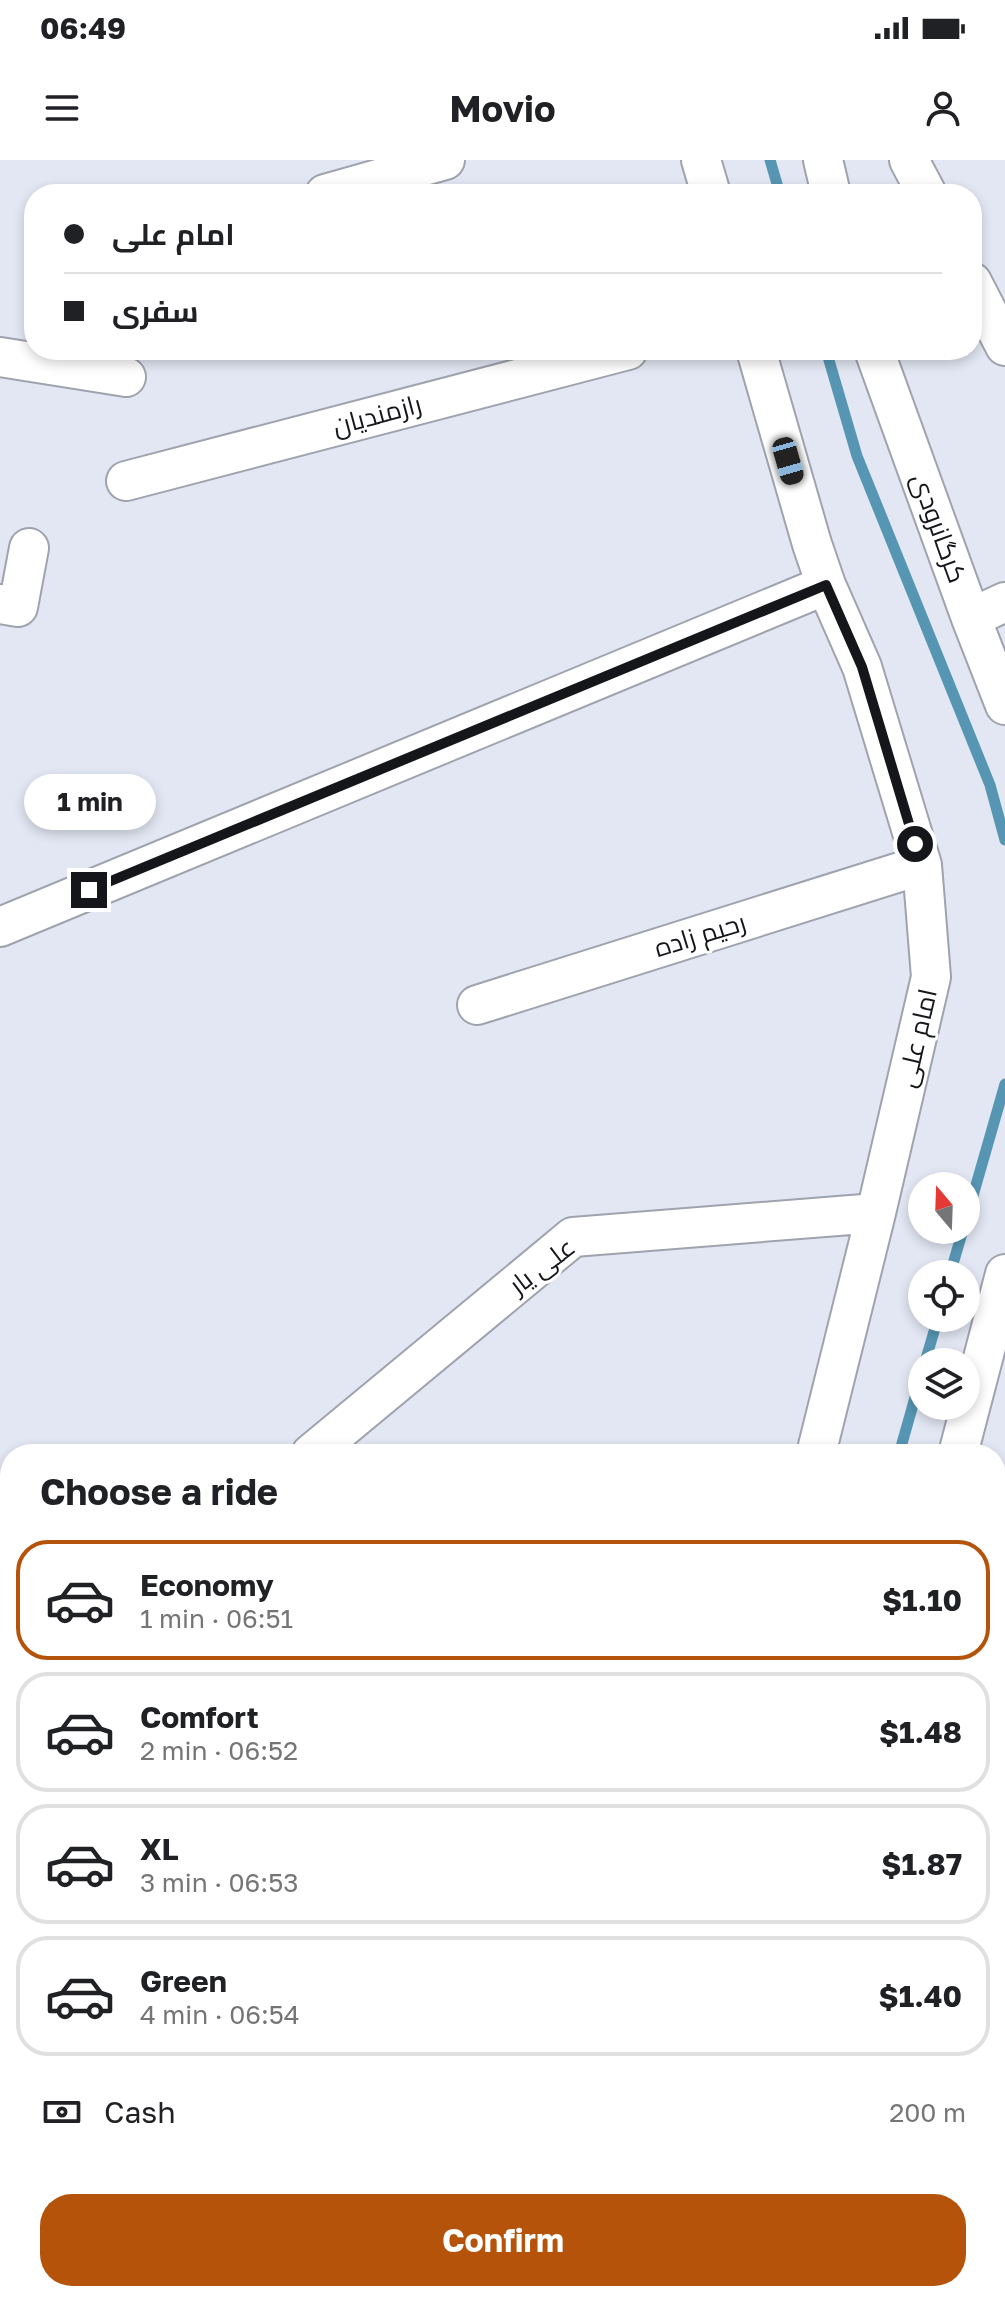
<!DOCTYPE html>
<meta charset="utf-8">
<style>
:root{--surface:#fff;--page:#f6f6f6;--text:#202124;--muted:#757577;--line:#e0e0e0;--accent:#b45309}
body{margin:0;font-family:"Golos Text",Cairo,sans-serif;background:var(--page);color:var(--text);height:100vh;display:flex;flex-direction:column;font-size:30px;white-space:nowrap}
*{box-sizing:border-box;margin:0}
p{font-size:26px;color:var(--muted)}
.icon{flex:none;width:44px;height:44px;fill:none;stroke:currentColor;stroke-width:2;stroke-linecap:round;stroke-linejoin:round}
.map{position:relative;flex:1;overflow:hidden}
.panel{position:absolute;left:0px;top:1284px;width:1006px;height:858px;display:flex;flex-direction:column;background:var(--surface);border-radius:32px 32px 0 0;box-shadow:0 4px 12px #0003}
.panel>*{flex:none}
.hud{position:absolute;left:24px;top:24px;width:958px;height:176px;border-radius:32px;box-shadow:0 4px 12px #0003;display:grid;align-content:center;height:176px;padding:0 40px;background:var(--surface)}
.needle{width:52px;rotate:341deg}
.buttons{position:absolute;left:908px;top:1012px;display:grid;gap:16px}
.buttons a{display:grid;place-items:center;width:72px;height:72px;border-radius:50%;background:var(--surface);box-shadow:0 4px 12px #0003;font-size:40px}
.end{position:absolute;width:36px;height:36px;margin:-18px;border:10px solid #14161a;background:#fff;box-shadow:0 0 0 4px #fff}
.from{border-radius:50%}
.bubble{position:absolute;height:56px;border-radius:28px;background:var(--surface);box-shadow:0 4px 12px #0003;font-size:26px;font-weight:700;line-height:56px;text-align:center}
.car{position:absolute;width:24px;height:48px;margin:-24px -12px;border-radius:10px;box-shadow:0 0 6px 2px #0007;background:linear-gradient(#222 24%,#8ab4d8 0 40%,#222 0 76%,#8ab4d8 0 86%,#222 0)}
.hud b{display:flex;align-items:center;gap:28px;height:76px;font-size:30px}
.hud b+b{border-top:2px solid var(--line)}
.hud i{width:20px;height:20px;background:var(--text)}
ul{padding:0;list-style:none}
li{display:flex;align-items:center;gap:24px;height:120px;margin:0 16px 12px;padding:0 24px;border:4px solid var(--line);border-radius:32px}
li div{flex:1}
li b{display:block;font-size:30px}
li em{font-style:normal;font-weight:700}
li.selected{border-color:var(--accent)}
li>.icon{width:72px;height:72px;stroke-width:1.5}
h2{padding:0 40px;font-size:36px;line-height:96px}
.pay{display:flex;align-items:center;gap:20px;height:88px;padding:0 40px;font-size:30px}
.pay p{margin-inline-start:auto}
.button{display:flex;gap:16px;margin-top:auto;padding:16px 40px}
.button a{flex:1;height:92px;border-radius:32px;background:var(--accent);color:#fff;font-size:32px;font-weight:700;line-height:92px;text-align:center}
.status{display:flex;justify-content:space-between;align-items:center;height:56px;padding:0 40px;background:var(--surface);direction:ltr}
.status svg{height:22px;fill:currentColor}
header{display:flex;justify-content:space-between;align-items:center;height:104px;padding:0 40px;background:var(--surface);font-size:36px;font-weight:700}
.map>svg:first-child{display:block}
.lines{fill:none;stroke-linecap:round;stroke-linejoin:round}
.stream{stroke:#5796b3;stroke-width:11}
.street-casing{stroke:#9ea3ae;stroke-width:42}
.secondary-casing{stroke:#9ea3ae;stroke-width:48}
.street{stroke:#fff;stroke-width:38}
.secondary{stroke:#fff;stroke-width:44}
.route{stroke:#14161a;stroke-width:10}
.labels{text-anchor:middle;stroke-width:6;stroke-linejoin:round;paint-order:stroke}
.street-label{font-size:26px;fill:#14161a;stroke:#fff}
</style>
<div class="status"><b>06:49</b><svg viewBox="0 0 49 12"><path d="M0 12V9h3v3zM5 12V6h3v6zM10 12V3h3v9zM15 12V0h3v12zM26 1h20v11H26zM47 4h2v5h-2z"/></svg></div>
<header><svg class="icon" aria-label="menu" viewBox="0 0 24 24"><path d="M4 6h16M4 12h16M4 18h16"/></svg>Movio<svg class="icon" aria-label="person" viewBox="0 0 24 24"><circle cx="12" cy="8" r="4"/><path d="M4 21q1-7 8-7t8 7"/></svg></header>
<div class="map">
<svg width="1005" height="2141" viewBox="0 0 1005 2141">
<rect width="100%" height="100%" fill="#e2e7f3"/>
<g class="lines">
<path class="stream" d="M770,0L780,34
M826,190L857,296L990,625L1005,680
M966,1060L1005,924
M950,1114L963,1070
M925,1202L938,1158
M899,1294L922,1213
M996,1759L1005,1774"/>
<defs>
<path id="street" d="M701,0L711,34
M823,0L831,34
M909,0L927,34
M325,34L445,0
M972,122L1005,186
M756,190L812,384L826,425L862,507L922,705L931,817L876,1053L816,1294
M874,190L971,458L1005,545
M0,197L126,217
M126,321L628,190
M0,444L18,447L29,388
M971,458L1005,442
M0,767L826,425
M477,845L922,705
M311,1294L573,1077L876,1053
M958,1294L1005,1114
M996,1481L1005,1478
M0,1552L10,1543
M996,1688L1005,1698
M681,2132L684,2141
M957,2132L961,2141"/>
<path id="secondary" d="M996,1562L1005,1560
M996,1629L1005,1626
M0,1807L10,1804
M0,1887L10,1884"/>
</defs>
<use href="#street" class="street-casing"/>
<use href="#secondary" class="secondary-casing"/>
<use href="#street" class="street"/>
<use href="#secondary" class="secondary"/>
</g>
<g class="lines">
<path class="route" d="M89,730L826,425L862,507L915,684"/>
</g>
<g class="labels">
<g class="street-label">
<text transform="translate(377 255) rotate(-15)" y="9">رازمندیان</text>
<text transform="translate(939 368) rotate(70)" y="9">کرگانرودی</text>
<text transform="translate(700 775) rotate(-17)" y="9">رحیم زاده</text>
<text transform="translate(917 878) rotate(-77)" y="9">امام علی</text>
<text transform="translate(542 1106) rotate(-37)" y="9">علی یار</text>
</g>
</g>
</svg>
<div class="buttons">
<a><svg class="needle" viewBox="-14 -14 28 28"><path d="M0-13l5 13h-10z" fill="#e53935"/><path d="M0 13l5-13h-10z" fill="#757577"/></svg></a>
<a><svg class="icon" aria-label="locate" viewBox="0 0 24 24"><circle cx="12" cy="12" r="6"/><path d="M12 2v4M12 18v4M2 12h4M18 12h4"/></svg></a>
<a><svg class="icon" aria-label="layers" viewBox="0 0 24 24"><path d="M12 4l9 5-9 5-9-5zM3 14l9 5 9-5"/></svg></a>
</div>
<i class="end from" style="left:915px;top:684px"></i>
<i class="end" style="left:89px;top:730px"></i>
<div class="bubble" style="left:24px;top:614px;width:132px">1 min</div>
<i class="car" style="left:788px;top:301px;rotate:164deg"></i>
<div class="hud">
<b><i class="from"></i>امام علی</b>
<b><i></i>سفری</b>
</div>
<section class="panel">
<h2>Choose a ride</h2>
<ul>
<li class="selected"><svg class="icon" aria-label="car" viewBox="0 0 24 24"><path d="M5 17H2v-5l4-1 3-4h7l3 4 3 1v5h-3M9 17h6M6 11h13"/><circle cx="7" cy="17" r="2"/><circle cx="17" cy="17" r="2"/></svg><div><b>Economy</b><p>1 min · 06:51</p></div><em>$1.10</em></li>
<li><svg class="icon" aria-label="car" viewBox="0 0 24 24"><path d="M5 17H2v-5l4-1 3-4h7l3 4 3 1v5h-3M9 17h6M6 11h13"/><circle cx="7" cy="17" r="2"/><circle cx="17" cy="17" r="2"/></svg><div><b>Comfort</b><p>2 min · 06:52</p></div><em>$1.48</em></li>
<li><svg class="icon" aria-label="car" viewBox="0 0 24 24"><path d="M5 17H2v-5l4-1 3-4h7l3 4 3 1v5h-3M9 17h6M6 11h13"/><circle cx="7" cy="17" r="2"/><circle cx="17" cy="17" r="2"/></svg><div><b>XL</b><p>3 min · 06:53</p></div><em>$1.87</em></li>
<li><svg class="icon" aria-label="car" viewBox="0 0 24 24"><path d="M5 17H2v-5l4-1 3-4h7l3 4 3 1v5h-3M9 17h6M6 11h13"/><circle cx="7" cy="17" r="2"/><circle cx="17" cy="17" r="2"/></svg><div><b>Green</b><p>4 min · 06:54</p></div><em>$1.40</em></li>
</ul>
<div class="pay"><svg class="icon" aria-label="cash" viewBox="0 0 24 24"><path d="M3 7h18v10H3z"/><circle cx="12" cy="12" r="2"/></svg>Cash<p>200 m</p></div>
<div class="button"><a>Confirm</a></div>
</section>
</div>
